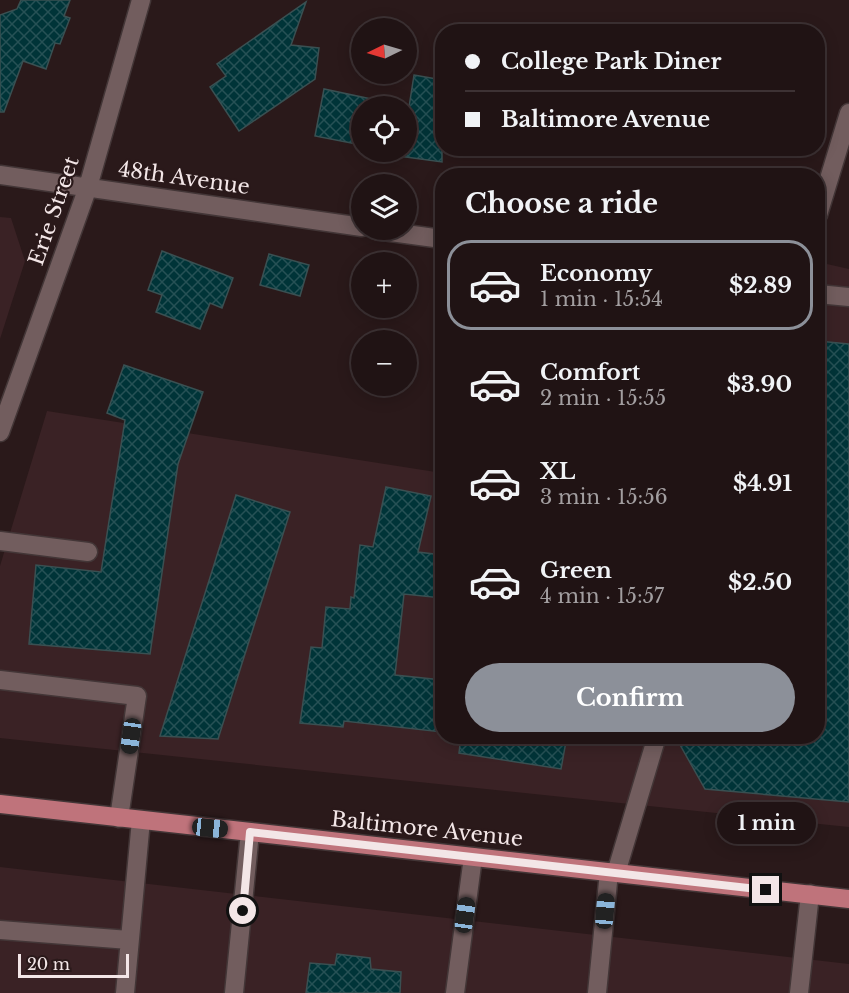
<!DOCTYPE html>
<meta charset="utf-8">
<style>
:root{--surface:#201314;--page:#281c1d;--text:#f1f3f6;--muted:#a29ea0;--line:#3d3234;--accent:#8c9099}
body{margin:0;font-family:"Libre Baskerville",serif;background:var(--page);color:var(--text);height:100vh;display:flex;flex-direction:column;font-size:22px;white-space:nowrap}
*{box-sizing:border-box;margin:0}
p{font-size:20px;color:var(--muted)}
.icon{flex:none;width:33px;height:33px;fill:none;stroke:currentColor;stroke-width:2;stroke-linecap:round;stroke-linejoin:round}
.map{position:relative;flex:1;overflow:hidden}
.panel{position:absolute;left:435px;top:168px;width:390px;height:576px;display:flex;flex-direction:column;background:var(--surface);border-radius:24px;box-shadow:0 3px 15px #0003,0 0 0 2px var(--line)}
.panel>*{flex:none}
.top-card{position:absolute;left:435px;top:24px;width:390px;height:132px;border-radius:24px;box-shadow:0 3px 15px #0003,0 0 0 2px var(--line);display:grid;align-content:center;height:132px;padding:0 30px;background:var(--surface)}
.needle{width:39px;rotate:265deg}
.buttons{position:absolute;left:351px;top:18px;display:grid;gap:12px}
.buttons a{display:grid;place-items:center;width:66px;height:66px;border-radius:50%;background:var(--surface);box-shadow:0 3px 15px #0003,0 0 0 2px var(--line);font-size:30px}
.scale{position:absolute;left:18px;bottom:15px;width:111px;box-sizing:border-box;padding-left:6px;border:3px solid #f3e6e7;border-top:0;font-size:16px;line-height:21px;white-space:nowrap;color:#f3e6e7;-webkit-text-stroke:4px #2a191a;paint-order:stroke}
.end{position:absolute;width:27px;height:27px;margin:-14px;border:8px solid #f3e6e7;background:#111;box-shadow:0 0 0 3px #111}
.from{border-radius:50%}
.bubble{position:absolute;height:42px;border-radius:21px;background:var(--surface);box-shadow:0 3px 15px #0003,0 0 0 2px var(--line);font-size:20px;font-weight:700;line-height:42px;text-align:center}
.car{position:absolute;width:18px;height:36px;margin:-18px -9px;border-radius:8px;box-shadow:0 0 4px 2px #0007;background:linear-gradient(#222 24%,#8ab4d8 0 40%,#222 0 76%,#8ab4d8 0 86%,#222 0)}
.top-card b{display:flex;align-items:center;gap:21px;height:57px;font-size:22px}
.top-card b+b{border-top:2px solid var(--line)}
.top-card i{width:15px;height:15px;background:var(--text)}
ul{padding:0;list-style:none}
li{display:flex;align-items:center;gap:18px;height:90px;margin:0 12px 9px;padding:0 18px;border:3px solid transparent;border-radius:24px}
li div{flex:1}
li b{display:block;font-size:22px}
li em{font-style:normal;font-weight:700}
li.current{border-color:var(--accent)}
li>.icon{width:54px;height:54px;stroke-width:1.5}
h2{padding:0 30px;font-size:27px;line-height:72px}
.primary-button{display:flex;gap:12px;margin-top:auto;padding:12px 30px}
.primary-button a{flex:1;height:69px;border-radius:36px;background:var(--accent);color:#fff;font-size:24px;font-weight:700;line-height:69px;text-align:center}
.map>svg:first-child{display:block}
.built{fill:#3a2225}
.building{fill:url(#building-cross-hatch);stroke:#3a5052;stroke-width:1.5}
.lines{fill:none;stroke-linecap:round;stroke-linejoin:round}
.lane-casing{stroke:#433637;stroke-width:21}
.street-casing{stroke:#433637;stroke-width:21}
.primary-casing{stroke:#433637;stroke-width:21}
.lane{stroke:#725d5e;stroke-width:18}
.street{stroke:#725d5e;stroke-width:18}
.primary{stroke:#bf737b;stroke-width:18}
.route{stroke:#f3e6e7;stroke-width:8}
.labels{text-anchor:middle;stroke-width:4.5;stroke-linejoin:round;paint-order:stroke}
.street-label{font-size:21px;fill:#f3e6e7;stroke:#2a191a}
</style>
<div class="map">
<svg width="849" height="993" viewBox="0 0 849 993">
<defs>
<pattern id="building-cross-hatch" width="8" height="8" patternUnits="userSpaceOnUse" patternTransform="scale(1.5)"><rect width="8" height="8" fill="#003438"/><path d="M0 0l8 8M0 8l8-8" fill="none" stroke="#265155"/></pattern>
</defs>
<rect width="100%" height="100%" fill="#2a191a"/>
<path class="built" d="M0,217L11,218L25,261L0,339Z
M818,262L849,269V827L0,738V566L47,411L442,473V736H818Z
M0,867L849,964V993H0Z"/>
<path class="building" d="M21,0H70L64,16L70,18L60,44L55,43L46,69L23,61L4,112H0V15L17,9Z
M306,2L291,45L319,48L315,79L239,131L210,87L226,76L217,64Z
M414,75L442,80V162L399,156V153L392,152H406V106H362V145L315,136L324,89L409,107Z
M162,251L233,278L222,308L210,303L200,329L156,312L162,295L148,290Z
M269,254L309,265L300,296L260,285Z
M818,341L849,344V802L705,789L675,736H818Z
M124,365L203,392L178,464L150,654L29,644L36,565L101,572L125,420L107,413Z
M386,487L431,496L418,552L442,555V598L404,594L395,675L442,680V732L344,721L343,727L300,723L311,647L322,648L326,607L350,609L351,597L354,598L360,545L373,547Z
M236,495L290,512L218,739L160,736Z
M461,736H567L561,769L459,753Z
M337,954L370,958L371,969L401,972L400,993H306L310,963L335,965Z"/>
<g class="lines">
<defs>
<path id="lane" d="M818,294L849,297
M0,541L88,552
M0,680L137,696L119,818
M0,930L129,940
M125,993L141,820
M234,993L250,832
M455,993L473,857
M597,993L609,872
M799,993L810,894"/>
<path id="street" d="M0,175L362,227
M818,215L849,113
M376,230L442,239
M0,432L88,187L141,0
M616,873L657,736"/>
<path id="primary" d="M0,804L849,899"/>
</defs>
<use href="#lane" class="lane-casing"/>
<use href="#street" class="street-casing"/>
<use href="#primary" class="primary-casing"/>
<use href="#lane" class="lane"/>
<use href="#street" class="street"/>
<use href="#primary" class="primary"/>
</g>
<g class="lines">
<path class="route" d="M243,911L250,832L766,890"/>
</g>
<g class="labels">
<g class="street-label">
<text transform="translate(184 178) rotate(8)" y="7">48th Avenue</text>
<text transform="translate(54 211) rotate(-71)" y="7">Erie Street</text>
<text transform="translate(427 829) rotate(6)" y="7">Baltimore Avenue</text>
</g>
</g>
</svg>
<div class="buttons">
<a><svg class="needle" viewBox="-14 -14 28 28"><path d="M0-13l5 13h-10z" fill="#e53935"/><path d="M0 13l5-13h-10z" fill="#a29ea0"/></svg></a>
<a><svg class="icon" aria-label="locate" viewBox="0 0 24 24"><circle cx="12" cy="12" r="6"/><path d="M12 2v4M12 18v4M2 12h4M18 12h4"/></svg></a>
<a><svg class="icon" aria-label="layers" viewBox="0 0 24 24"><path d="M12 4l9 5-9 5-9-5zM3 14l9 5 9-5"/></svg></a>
<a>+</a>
<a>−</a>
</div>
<div class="scale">20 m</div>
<i class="end from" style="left:243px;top:911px"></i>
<i class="end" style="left:766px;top:890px"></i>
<div class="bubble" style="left:717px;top:802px;width:99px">1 min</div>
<i class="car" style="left:131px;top:736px;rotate:188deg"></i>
<i class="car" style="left:210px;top:828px;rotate:96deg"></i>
<i class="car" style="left:605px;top:911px;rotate:5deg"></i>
<i class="car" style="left:465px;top:915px;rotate:8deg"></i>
<div class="top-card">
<b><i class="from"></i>College Park Diner</b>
<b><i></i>Baltimore Avenue</b>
</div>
<section class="panel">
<h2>Choose a ride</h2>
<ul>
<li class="current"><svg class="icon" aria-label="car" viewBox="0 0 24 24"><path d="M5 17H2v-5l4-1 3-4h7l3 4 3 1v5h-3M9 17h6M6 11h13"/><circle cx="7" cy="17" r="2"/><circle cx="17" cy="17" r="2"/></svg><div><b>Economy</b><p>1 min · 15:54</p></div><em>$2.89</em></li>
<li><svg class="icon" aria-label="car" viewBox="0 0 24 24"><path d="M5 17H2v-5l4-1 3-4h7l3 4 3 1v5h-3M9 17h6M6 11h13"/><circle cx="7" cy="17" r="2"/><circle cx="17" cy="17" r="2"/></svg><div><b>Comfort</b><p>2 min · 15:55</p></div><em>$3.90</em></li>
<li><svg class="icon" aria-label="car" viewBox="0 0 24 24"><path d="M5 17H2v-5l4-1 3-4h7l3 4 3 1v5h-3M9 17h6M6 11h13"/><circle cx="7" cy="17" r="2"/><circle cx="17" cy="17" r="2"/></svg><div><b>XL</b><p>3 min · 15:56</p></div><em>$4.91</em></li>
<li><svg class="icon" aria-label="car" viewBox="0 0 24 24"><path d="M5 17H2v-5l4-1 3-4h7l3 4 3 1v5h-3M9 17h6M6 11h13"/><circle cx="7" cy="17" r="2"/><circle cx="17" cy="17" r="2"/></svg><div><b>Green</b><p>4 min · 15:57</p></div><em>$2.50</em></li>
</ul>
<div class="primary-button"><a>Confirm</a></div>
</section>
</div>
